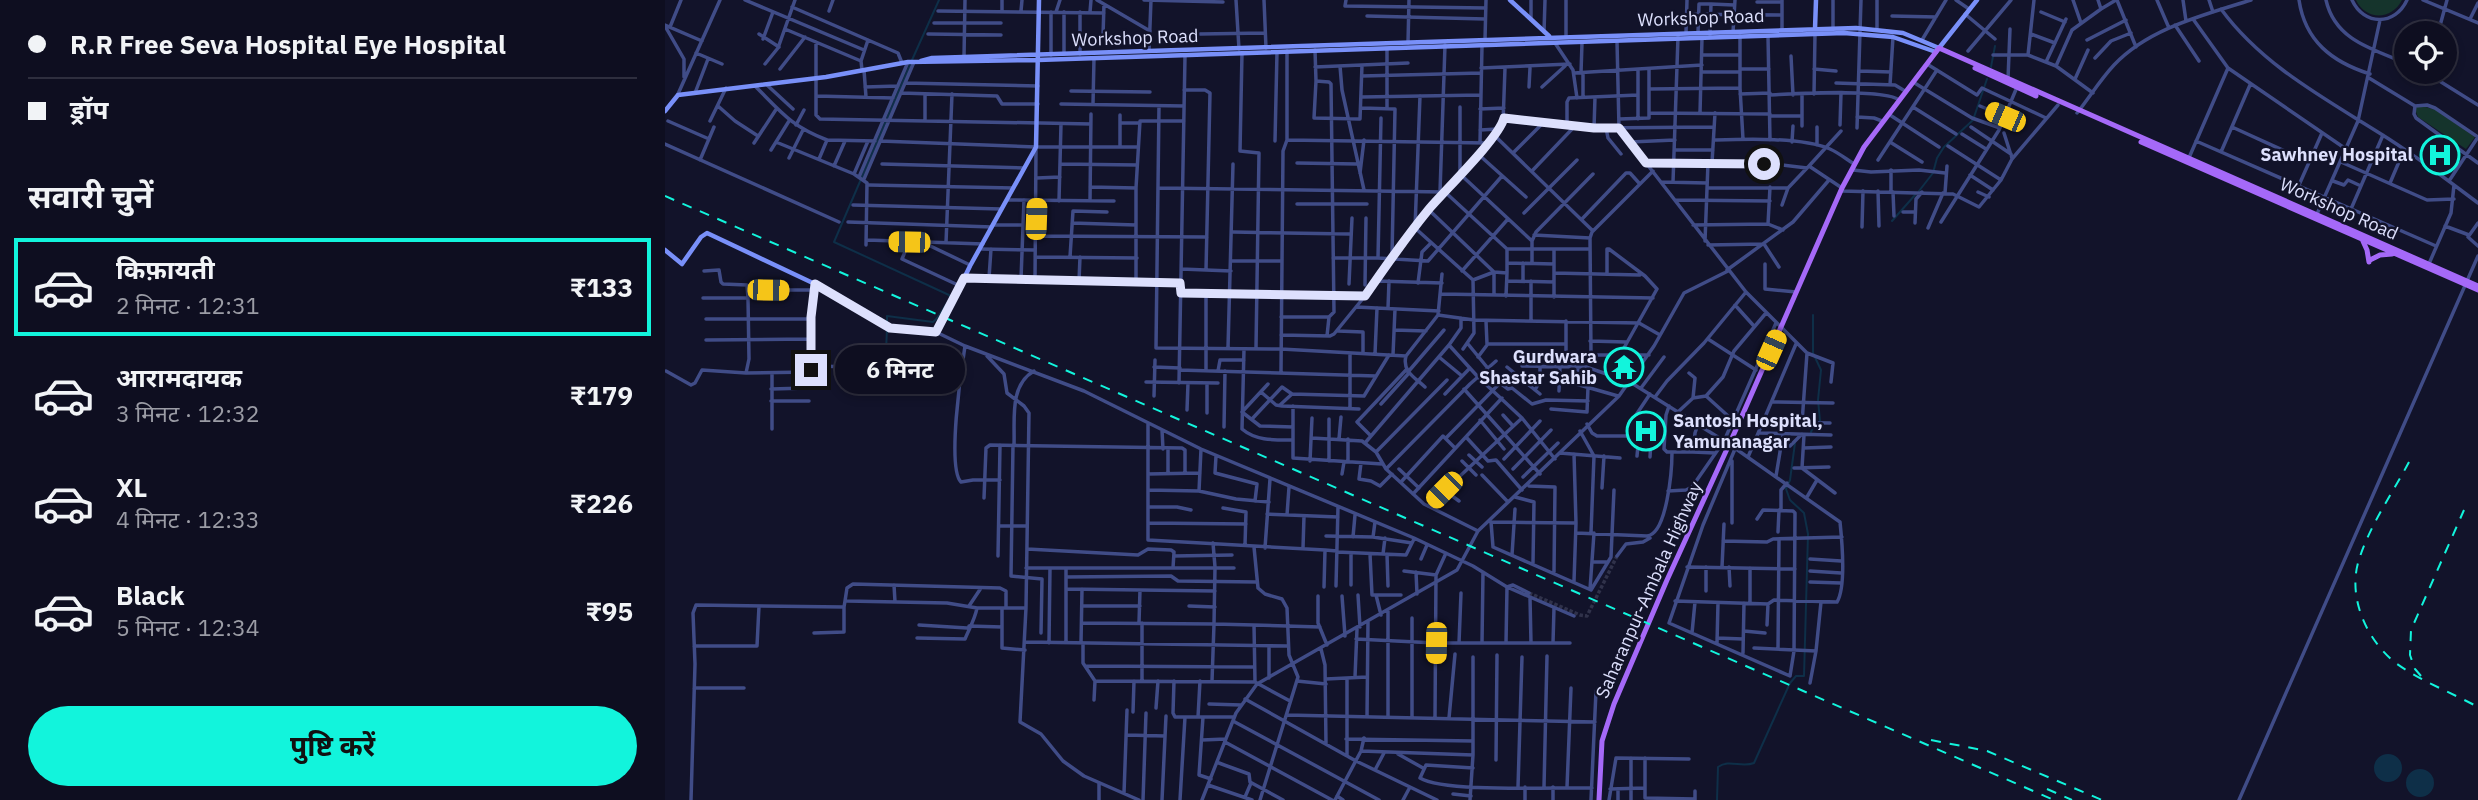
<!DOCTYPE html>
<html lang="hi">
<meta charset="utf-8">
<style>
:root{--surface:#0e0e20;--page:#1c1c2d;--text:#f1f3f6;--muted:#9b9ca5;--line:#2e2e3e;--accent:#12f4dc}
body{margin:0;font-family:"IBM Plex Sans","Noto Sans Devanagari",sans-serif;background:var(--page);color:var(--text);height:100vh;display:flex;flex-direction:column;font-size:26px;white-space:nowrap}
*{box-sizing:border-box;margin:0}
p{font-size:23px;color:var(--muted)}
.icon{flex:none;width:38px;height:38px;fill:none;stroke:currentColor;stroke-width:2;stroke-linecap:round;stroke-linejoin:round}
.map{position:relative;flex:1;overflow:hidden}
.details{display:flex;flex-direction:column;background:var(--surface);width:665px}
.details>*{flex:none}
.banner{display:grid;align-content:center;height:154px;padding:0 28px;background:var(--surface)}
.fabs{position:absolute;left:1729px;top:21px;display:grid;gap:14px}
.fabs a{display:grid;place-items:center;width:63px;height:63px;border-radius:50%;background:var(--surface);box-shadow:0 4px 10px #0003,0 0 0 2px var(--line);font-size:35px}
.end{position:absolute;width:32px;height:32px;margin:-16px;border:9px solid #dde0fd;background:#111;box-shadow:0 0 0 4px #111}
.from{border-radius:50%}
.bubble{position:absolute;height:49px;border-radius:24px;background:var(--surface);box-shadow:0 4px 10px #0003,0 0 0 2px var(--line);font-size:23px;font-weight:700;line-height:49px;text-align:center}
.car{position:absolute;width:21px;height:42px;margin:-21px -10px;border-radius:9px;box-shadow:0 0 5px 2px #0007;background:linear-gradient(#f5c518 24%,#345 0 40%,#f5c518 0 76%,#345 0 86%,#f5c518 0)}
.banner b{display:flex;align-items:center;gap:24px;height:66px;font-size:26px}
.banner b+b{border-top:2px solid var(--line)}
.banner i{width:18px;height:18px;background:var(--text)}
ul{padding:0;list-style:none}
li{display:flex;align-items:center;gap:21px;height:98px;margin:0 14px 10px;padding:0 14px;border:4px solid transparent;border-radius:0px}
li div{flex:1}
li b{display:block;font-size:26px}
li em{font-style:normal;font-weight:700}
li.current{border-color:var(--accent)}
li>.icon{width:63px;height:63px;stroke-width:1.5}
h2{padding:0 28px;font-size:32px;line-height:84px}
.primary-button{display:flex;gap:14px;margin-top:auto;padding:14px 28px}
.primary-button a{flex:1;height:80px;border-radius:42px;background:var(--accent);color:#111;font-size:28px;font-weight:700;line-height:80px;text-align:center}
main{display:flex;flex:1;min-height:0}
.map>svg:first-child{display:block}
.green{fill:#15342c}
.water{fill:#0e2f48}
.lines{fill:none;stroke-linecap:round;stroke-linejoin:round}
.stream{stroke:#0e2f48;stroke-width:2}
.street-tunnel{stroke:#30324a;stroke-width:3.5;stroke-dasharray:3.5 2;stroke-linecap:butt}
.street{stroke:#404c87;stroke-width:3.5}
.secondary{stroke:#7990f9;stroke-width:4.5}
.primary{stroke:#a569f8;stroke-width:5}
.rail{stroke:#12f4dc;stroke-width:2;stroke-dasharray:10 9;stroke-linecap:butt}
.route{stroke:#dde0fd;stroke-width:9}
.labels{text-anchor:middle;stroke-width:5;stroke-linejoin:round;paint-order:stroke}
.street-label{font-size:18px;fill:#dde0fd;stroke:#12132a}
.poi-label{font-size:18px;font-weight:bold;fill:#dde0fd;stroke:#12132a;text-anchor:end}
</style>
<main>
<section class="details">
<div class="banner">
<b><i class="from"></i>R.R Free Seva Hospital Eye Hospital</b>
<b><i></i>ड्रॉप</b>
</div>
<h2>सवारी चुनें</h2>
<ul>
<li class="current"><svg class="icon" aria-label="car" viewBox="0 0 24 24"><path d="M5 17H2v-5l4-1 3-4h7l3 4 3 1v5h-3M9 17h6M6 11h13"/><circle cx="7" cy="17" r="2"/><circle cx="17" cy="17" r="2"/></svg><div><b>किफ़ायती</b><p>2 मिनट · 12:31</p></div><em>₹133</em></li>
<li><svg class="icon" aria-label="car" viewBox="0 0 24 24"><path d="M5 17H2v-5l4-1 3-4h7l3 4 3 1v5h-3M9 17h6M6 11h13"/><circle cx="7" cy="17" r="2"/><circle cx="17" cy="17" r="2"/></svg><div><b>आरामदायक</b><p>3 मिनट · 12:32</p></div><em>₹179</em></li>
<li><svg class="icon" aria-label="car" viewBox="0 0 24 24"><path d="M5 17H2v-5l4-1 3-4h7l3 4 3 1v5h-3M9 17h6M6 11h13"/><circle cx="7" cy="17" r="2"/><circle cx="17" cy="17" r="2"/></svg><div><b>XL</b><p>4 मिनट · 12:33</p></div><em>₹226</em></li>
<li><svg class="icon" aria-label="car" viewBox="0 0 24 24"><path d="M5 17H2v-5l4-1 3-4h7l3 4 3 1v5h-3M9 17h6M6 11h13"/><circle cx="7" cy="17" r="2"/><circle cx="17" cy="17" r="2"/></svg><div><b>Black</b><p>5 मिनट · 12:34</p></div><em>₹95</em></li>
</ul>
<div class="primary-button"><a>पुष्टि करें</a></div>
</section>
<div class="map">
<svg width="1813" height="800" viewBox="0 0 1813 800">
<rect width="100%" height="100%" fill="#12132a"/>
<path class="green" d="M1691,0H1737C1727,20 1701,21 1691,0Z
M1757,106L1771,110L1810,137L1801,149L1753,117L1751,112V107Z"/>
<path class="water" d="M1709 768a14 14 0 1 1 28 0a14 14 0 1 1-28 0Z
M1741 783a14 14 0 1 1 28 0a14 14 0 1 1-28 0Z"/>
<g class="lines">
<path class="stream" d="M247,60L274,0
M1326,67L1330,46
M1254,191L1268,173L1272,158L1279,147L1308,120L1322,79
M1227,221L1250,195
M222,323V316L268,322C276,316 278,306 286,299L284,295L169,242L245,65
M220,372L222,329
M1146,432L1149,425L1155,421L1153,400L1156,370L1148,353V315
M1052,800L1053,767C1064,759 1077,768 1089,763L1125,683L1131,676H1139L1143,534L1139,513L1125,500L1121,489L1125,480L1130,443"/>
<path class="street-tunnel" d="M864,593L915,615L922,616L952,556"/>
<path class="street" d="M80,0L199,50
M432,0L485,31
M479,0L558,2
M571,0L574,49
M599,0L601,48
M681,0L680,6L821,8
M901,0V37
M1291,0L1304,9
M1408,0L1416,23
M1452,0L1471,47
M1492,0L1504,28
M1518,0L1521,21
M1544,0L1548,12
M1634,0C1640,41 1667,62 1705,74
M1661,0C1670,40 1707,49 1741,63
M1687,0C1699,26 1730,26 1742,0
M1758,0L1813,23
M1092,2H1117
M127,7L203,40
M1436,9L1451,0
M1556,9C1597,65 1659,98 1716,134C1750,155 1781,179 1813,203
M164,11L168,0
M273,11L439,13
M337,11V0
M356,11L357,0
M391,12L395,0
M399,12V54
M425,12L426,0
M1376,12L1400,22
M1021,14L1117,15
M1300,14L1330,39
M702,16L820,19
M1227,16L1271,17
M866,19V0
M1528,19L1563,68L1681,149
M1805,19L1813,3
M269,23H336
M0,25L37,41
M1510,25L1534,61
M0,26L19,59V77
M5,27L16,0
M1168,28V0
M1212,28V0
M120,29L196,61
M1117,30V0
M879,32L880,0
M1068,32L1070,0
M1021,33L1022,0
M1033,33L1034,4H1046
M1773,33L1782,0
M94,34L114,47
M263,34L336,35
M535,34L600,33
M1366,34L1390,43
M1045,35L1046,4L1069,5
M438,36L439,4
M1075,36V88L1078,139
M1103,36L1105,140
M98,39L108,12
M820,40L821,0
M1257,40L1281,0
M1422,40L1461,20
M952,41L954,128L1081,292L1142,353L1168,363L1166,382
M151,42V115L155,119L426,124
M743,43L744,0
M890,43L908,70L912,98
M650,50L651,81L664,82L666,84L669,312L664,317L662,336
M484,51L486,0
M1303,51L1346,0
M31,53L57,64
M577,53L575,151L594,153L591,348
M415,54V12
M386,55V12
M1037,55H1075
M1328,55H1363L1391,66L1428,93
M1363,55L1369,0
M1126,56L1128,95
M299,57L300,0
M1430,58L1446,41L1466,33
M1381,62L1401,19
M100,64L113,48L130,0
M1262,64L1312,95L1317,88L1381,118
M675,66L677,90L699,190
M1391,66L1407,30L1436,9L1433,0
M650,67L743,63
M816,68L905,64
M115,69L140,37
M973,69V119
M1075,69H1104
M1149,69L1171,71
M197,70L196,61L203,40L233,53L237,63
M199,70L201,97
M1194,71L1226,72
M1037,72H1075
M1760,72L1813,105
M909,73L1037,65
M916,73L917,43
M918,73V97
M697,76L816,73
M1704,78L1750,106L1762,105L1770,108L1813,137
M1343,79L1345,29
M1410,79L1423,50
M651,81L649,118L695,119L697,65
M1248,82L1307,118L1335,128
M240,83L373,86
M1171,83L1230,85L1240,91
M102,85L128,109
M1225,85L1228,37
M90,86C117,113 126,126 162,140
M200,87L233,86
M864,87L865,68
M877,87L900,66
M984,89L1075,88
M519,90H540L545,93L541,270
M406,91L485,92
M30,93L43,59
M236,93L332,96L337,104H373
M13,94L55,0
M1075,94L1105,93
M1137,94V126
M1149,94L1150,34
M1105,95C1128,94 1219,88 1234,100
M152,96L228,98
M755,96L750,228L808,280L809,333L798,349
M697,97L816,95
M396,104L519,106
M428,104L429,58
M53,106L70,121L93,136
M494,106L491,348L616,349L741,356
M1315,106L1354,122
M1750,106L1749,114L1751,118L1813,163
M795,107V174L867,241
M1248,107L1291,134
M697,108L730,109L727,256
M722,108V49
M815,109L839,108
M985,113L1105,114
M1035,113L1037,38
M1412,113C1424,98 1435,80 1449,65C1484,28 1539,15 1586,0
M1225,115L1274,147
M1105,116H1137
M1192,117L1209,118L1217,121
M839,118L929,128L1049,127
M954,119L984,118V69
M260,120V94
M3,121L44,139
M45,121L61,88
M456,123H475
M131,125L139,110
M1175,125L1176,93
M902,126V102L904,98L973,95
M1306,127L1346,154L1347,159
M1567,127L1644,162
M929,128L930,97
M941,128L943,138L956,154
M1192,128L1196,0
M815,130L833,129
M1339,133L1345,152
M1297,134L1321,149
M829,135L928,231
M622,140L822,143
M1049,140C1081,139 1136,137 1165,149C1174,153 1181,159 1189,164
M215,141L371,147H473
M610,141L612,52
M1531,141L1771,246
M111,142L189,174L202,183L201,245
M965,142L1010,140
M1127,142L1128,126
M1225,142L1257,162
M89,143L112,108
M815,143L817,46
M0,144L174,222
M1152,145V127
M1283,146L1336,180
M455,147V115
M106,150L124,121
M1010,150H1048
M1556,152L1585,85
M848,153L878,123
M813,154L861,197
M124,158L138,130
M154,159L162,140L210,141
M35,160L49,127
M1213,160L1272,70
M1523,160L1563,68
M1676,162L1762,200L1789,199
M632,163L692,164
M981,163L1108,164L1142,168L1144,166L1177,188
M1047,163L1050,113
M217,164L359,168
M395,164L472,165
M169,166L180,141
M1144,166L1176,131
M1188,170L1206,172L1254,170L1280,173
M1226,170V192
M867,171L909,127
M695,173L699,140
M189,174L203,141
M1305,175L1328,190
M194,177L243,62
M372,178L395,177
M199,179L249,62
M1668,181L1679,185L1683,180L1696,186
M1784,181L1813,137
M996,182L1042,183
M1008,182L1013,37
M1725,183L1739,150
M204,185L348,188
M1634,185L1657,133
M425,187L471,188
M493,188L780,192L842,249
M1042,188H1123
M1177,191L1288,194L1314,207L1336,180L1347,159L1393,105
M1213,191L1214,226
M775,192L780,45
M1228,192L1229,216
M1313,192L1324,197
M1280,193L1282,166
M342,200L449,201
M1010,200L1105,201
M394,201L396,124
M425,201L426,114
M632,204H702
M188,205L336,209
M1117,205L1123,188L1142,168
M1686,209L1718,135
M764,210L829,272V295
M1238,212H1250
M859,213L912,160
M1652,214L1693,121L1715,20
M917,219L961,173H965L974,183
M183,222L327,227
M1276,222L1334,130L1352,87
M407,223L471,225
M1250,223L1251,199L1257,192
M1813,223L1803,237L1813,246
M1103,224L1105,187
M328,225H358
M1028,225L1103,224L1118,230
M1780,226L1804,235
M1197,227L1198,191
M1263,228L1278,193
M568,232L685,234
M869,235L925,238
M371,236L542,237
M202,240L318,244
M1040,241L1043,163
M244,242L237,259L295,286
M257,242L305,265
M281,243L287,94
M1043,245L1099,244L1114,267
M315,249L370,250
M889,249V297
M370,257L472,258
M405,257L408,211L442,212
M668,258H713L763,261L837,176
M713,258L716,118
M566,261H616
M842,263L889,264
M867,263V241L871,232L928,174
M1100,264V289L1131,292
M1763,266L1786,213L1789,185
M516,269L566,271
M1062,270L1128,222L1164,180
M39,271L54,270L56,282L58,284L82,285L83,298
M797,271L843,219
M842,273V249H925
M889,273L975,275
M942,274V249H944L980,276L992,289L955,355
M299,278L515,283
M324,278L326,249
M356,279L359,200
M370,280L371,149
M808,280L829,272L842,273L841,296
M414,281L415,257
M712,281L777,283
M842,281L889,282
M858,281V263
M471,282V188L475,121H519
M753,283L757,252L765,244
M684,284L687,218
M700,285L701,218
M83,290H149
M541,292V371
M515,293L700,296
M776,294L988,298
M38,298H83L84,359L81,373
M1070,305L1088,325
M691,307L774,311
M723,308L724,281
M773,315L809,320L974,323L995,335
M616,317H663
M41,319H146
M821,321L822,344H901
M866,321V281
M901,321V366
M729,330L761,331
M673,331L698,332V353
M271,332L300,346L419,391L536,449L749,538L808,566L842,587L909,616
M616,335L665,336L669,334L700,296L764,210L838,123L840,68
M1043,339L1091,370
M41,340L146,339
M925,341L961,342
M803,344L835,383
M784,345L813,377L857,418L890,459
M300,346C296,370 282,468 296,482L308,480H335
M563,348L568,164
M579,349L577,429C591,441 610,440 627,440
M685,353V409
M710,354L712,308
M728,355L730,309
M984,355H926L925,238L927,232L988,171
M322,356L339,374L342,393L359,406L364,413L361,608L355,722L376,734L398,761L419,776L474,800
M774,357L797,376
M813,357L822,345
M146,366L194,367
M857,366L921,367L965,382L1064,444L1175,522C1177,541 1181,587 1172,602L1109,600L1103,604L1010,601
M489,367L515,368
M842,367L875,394
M913,367L911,384L953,396
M514,370L711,376
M1,371L26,385L30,383L37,370L81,373L145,372L146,318L150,284
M553,371L555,360H579
M616,372L618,151L622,140V51
M743,372L779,330
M107,373V429
M1024,373L1030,378L1028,398
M481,382L553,383
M514,383L520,56
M542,383V413
M603,384L577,412L595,426L628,427
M760,387C749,377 737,371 741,356L773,315L777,274
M976,388L999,357
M106,389L142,388
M799,389L875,474
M870,390L875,381V366
M894,391L895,366
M596,392L611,405L617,406L694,409
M780,394L805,368
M489,396L490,360
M1041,396L1073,425
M990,397L1002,381L1039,343L1081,292
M106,401H144
M1108,402L1168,403
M716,404L744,373
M615,405L627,394
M628,406V458L717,464
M1004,406L1001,415L999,449L1002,452H1028L1030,433L1033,424
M886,409L922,412L923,387
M522,410L523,383
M1014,411L1028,398L1041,396L1058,377L1069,351L1101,313
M838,415L848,426
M587,419L617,387L627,394L699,396L724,355
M815,420L839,449
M1101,422L1165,423
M483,423V540L660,550
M1137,423L1142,353
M922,424L927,433L932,436H974
M559,427L560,371
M497,430L498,449
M915,431L929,456L926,533
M1095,433L1166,435
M1139,435L1137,468L1170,493
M706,436L692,422L741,370
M782,437L835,383L843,389L847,388L867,404L881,400L923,401
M801,437L823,461L831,460L857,490
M647,438L697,441L711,452L721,469L759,504L813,531
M674,439L676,417
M683,439V462
M700,443L784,345L796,328V318
M348,445L346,576L377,579L376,633
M349,445C350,420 344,385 369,371
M1125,446L1137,434
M1139,448L1166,447
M503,449V473
M1070,449L1038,525L1004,623L1125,676L1129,651L1130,513L1128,511L1098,510L1092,519
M711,452L782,380
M1028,452L1050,453
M895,453L955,458
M909,454L911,523L909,581
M804,455L817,467
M551,456L550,473L592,484L590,501
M972,456L975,425L969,418L985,394
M985,457L987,424
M1083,457L1131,344
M839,459L875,421
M645,461L647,418
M664,461V419
M797,461L811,475
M1067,461V523
M696,463L694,479L706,481L715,486L727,474
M1129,468L1164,467
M721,469L805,384L831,361
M734,469L754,488
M848,469L886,430
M483,474L535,473
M677,474L679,462
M817,475L843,502
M1111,476L1118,434
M858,477L893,443
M736,482L778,436L790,448
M864,486L890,487L889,572
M937,488L939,456
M483,490L534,491L571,499L604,502
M779,490L794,501
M534,491L536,449
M1003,491L1021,490L1027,487L1059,441L1111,323
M748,494L837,398
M850,497L869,502L868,563
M1142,497L1152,480
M319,498L321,448L325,445L517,448L520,450V473
M763,506L857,418
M483,507H512L526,510
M558,508L581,512L580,545
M1116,510V490L1122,483
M602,514L673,517
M622,515L624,487
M826,522L828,547L926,590L946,557L949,490
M826,522L911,523
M483,523L581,524
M334,526H362
M1113,532L1114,510
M911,533L982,536C1002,534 1007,470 1007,452
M661,536L708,537L747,543
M688,537L690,515
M708,537L710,522
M1058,541L1102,542L1108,539L1177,537
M548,543L550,567L549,624L589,625L590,682
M589,547L593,588L600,594L617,599L622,608L624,655L633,677L595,800
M600,548L605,479
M638,548L639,516
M362,549L473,555L483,549L506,550L509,552L508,568
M672,552L741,555L749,539
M705,554L707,595H736
M718,554L720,538
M722,554L723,586
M847,555L850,509
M333,556L335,445
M509,556L567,555
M952,556L961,544L978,542L985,538
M756,559L762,545
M1145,559L1176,561
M927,562H943
M1022,567L1130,569
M1057,567L1059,524
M1064,567L1065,586
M361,568H569
M401,568V643
M739,571L771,575
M1145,571L1176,573
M751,572L752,594
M401,577L506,576L513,581L592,582
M1145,582L1176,583
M229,585L230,602
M686,585V553
M671,586L673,507
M659,587L660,550L672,551
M401,589L550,591
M925,589L929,533
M1041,591V567
M693,595L695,627
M711,595L716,615
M653,596V623L662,645
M677,596L680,636
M865,598L866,643
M180,601L182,588L188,584L335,588L341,591V608
M1085,603V568
M304,606L316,588
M417,606H475
M524,606L550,607
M337,608V648L360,650
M747,618V717
M417,623L549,624L547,681
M474,623L475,590
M477,623V680
M254,625L302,628
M589,625L655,627
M1102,625L1103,604
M304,626L337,627
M1079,631L1100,633
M149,633L179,632V607
M1027,633L1030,602
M252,638L300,639C304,629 310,619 312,608
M1052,638L1078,639
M691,639L771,643H905
M360,642L623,646
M384,643L385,568
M416,643L417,589
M418,643V663L420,666L589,667
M794,643L796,593
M817,643L818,572
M841,643L842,587L848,585L864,593
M888,643L889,608
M1052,643L1053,603
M29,646H92L94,606
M604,646V678
M1089,648L1151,651
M656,649L660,665L661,744
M1113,649L1114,539
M1078,653L1079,603
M420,666L430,681L429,700
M690,677L692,629
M661,679L702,677
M430,681L590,682L625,701
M509,681L508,713L510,717H569
M632,681L661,684
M1145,683L1151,651L1156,602
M29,688H79
M580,699L691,761L772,800
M544,704L576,705
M491,708L493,681
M468,712L469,681
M622,715L930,722
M533,717L535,681
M538,717L534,775L546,779
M702,717L703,622
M723,717V611
M770,717L771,575L781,553
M784,718L790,654
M568,721L714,800
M461,735L500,736
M681,739L808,741
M537,740L561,739
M560,742L667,800
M696,751L808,755
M733,754L758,768
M682,756V678
M966,758V800
M980,758V798
M831,760L832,655
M554,763L584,774L585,782L618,800
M808,768L761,765L755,778C779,793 892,787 927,788
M710,770L719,753
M543,785L587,800
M853,787L857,657
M879,787L882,656
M902,787L906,688
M945,789L980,788
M459,793L462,710
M788,794L806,796
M672,796L678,800
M580,797L586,783
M980,798L1030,799
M26,800L30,664L28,613L31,605L179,607L180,601H182L282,603L312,608H361
M434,800V783
M478,800L481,713
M497,800L501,716
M515,800L520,717
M537,800L571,713L592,684L792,570L813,531L954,396L989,346L1019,293L1063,271
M670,800L696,751L699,738
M738,800L745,787
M805,800L808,755V657
M860,800V787
M888,800V787
M926,800L931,691
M944,800L951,758L1024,759
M953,800V789
M1030,800V791
M1574,800L1813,256"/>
<path class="secondary" d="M845,0L884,36
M1150,29L1151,0
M256,61L267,58L1191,28L1238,33L1274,48L1312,0
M0,111L13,95L161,77L243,62L373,60L1179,33L1228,37L1271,52
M0,250L17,264L36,237L42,233L150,284L180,300L225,329L271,332L281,310L288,301L305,266L371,147L374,0"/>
<path class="primary" d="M1310,68L1371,96
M1476,142L1813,290
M1697,239L1702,250L1704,262
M1705,260L1715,255L1727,254
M934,800L937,741L949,704L1002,580L1073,425L1177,188L1199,147L1274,48L1813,286"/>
<path class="rail" d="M0,196L1389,800
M1744,462C1727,494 1703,528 1693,563C1683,600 1703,642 1732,664C1756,681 1787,693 1813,707
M1756,676L1750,669L1745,655L1746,630L1799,510
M1266,740L1322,751L1437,800
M1382,789L1407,800"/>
</g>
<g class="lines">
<path class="route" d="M146,370V317L150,284L225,328L271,332L299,278L515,283L516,293L700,296C720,267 741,237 764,209C780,190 834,138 839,118L929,128H954L981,163L1099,164"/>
</g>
<defs>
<symbol id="hospital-ring" viewBox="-11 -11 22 22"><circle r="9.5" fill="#12132a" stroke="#12f4dc" stroke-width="1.5"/><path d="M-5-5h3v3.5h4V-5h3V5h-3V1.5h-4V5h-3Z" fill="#12f4dc"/></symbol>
<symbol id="temple-ring" viewBox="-11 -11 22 22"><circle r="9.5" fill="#12132a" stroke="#12f4dc" stroke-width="1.5"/><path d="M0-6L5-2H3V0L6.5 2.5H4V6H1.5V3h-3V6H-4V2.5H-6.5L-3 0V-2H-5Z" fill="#12f4dc"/></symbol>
</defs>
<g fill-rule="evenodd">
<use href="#hospital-ring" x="1753" y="133" width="44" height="44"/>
<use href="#temple-ring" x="937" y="345" width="44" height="44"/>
<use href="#hospital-ring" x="959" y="409" width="44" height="44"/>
</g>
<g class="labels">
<g class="street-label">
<text transform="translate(1036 18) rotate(-2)" y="6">Workshop Road</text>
<text transform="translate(470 38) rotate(-2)" y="6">Workshop Road</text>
<text transform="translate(1674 209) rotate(24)" y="6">Workshop Road</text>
<text transform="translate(984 590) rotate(-66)" y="6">Saharanpur-Ambala Highway</text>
</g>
<g class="poi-label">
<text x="1748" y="161">Sawhney Hospital</text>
<text x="932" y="363">Gurdwara<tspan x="932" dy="21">Shastar Sahib</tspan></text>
<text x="1008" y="427" text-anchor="start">Santosh Hospital,<tspan x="1008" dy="21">Yamunanagar</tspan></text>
</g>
</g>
</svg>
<div class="fabs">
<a><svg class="icon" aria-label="locate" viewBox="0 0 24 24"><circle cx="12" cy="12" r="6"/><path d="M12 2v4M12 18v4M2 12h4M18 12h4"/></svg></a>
</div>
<i class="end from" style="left:1099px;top:164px"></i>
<i class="end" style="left:146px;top:370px"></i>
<div class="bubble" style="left:170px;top:345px;width:130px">6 मिनट</div>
<i class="car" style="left:1340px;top:117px;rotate:293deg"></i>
<i class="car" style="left:371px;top:219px;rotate:2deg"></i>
<i class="car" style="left:244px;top:242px;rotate:271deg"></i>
<i class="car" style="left:103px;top:290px;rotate:91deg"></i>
<i class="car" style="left:1106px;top:350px;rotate:24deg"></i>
<i class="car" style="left:779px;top:490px;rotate:225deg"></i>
<i class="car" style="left:771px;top:643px;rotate:181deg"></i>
</div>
</main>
